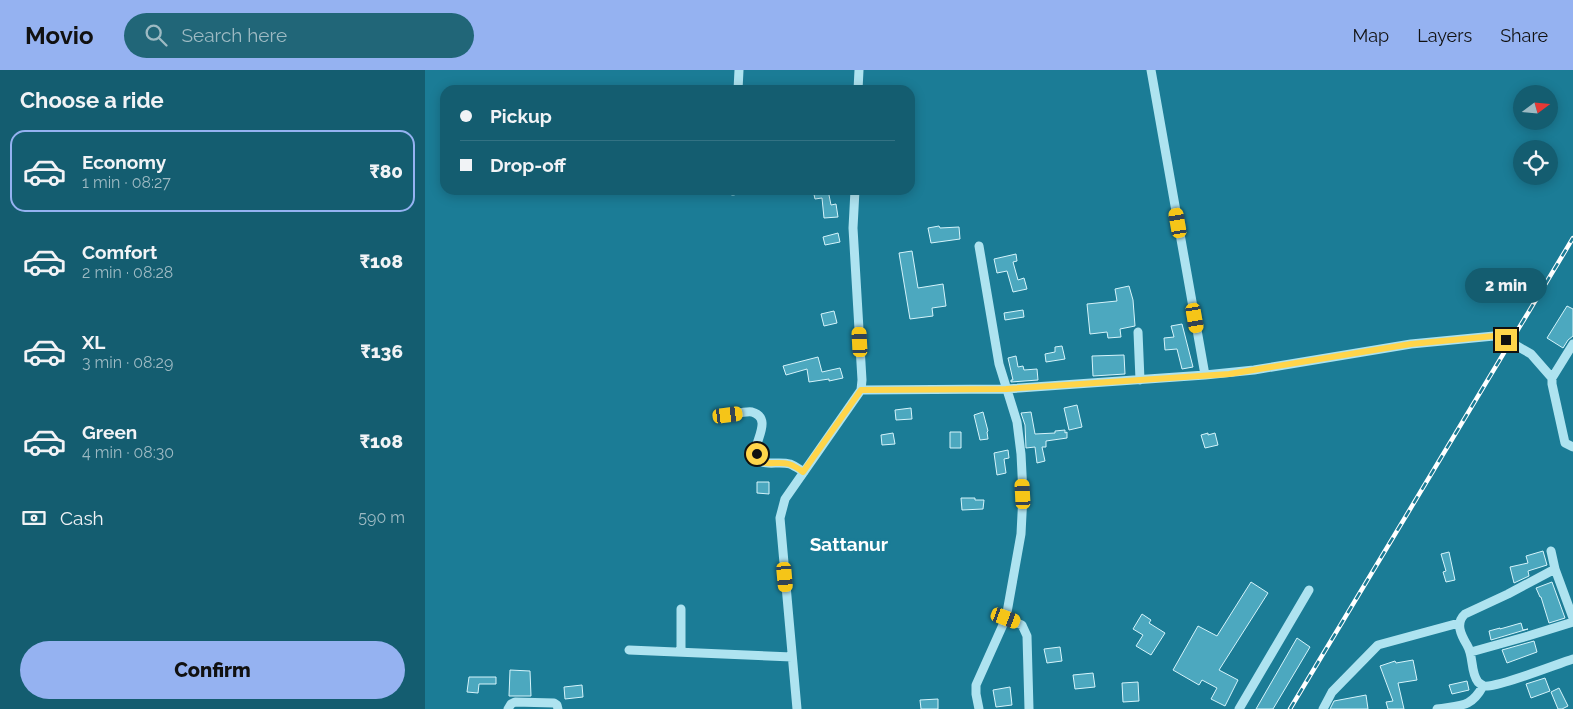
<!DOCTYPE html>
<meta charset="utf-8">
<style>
:root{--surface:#145d70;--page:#216678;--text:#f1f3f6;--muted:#9dbac3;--line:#337283;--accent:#95b2f1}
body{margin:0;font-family:Raleway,sans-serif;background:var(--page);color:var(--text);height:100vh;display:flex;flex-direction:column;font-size:19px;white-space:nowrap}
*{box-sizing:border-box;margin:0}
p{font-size:16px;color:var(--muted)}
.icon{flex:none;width:28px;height:28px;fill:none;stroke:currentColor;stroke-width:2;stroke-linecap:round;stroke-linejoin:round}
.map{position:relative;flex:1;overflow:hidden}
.details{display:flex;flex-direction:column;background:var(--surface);width:425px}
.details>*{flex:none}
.banner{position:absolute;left:15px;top:15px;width:475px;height:110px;border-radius:15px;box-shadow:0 2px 12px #0003;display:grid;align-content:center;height:110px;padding:0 20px;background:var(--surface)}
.needle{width:32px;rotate:74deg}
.fabs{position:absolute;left:1088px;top:15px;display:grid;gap:10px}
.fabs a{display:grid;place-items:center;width:45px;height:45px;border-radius:50%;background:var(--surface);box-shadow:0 2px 12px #0003;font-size:25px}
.end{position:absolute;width:22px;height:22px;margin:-11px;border:6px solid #ffd54a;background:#111;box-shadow:0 0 0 2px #111}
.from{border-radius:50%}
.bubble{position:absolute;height:35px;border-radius:18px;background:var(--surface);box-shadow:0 2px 12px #0003;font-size:16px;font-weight:800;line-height:35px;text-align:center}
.car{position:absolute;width:15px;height:30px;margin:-15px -8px;border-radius:6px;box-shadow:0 0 4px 1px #0007;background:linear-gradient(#f5c518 24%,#345 0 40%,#f5c518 0 76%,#345 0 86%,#f5c518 0)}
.banner b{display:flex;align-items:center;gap:18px;height:48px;font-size:19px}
.banner b+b{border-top:1px solid var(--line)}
.banner i{width:12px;height:12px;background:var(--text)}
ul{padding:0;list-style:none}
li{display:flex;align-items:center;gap:15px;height:82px;margin:0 10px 8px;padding:0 10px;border:2px solid transparent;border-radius:15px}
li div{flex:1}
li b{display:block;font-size:19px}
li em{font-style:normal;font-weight:800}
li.current{border-color:var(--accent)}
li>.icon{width:45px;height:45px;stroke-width:1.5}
h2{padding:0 20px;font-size:22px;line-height:60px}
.pay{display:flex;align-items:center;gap:12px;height:55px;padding:0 20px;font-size:19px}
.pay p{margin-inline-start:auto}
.button{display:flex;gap:10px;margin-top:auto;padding:10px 20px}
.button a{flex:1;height:58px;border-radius:30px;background:var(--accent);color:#111;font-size:20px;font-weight:800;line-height:58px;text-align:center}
header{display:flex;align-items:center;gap:30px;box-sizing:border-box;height:70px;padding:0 25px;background:var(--accent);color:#111}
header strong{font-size:24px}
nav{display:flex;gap:28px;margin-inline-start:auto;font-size:18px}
.search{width:350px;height:45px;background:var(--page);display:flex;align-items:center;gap:12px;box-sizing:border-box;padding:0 18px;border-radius:28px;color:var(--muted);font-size:19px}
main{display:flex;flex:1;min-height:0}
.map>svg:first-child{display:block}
.building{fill:#4ca8bf;stroke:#d5f4fb}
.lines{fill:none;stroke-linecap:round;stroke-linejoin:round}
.minor{stroke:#aee3f0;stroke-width:9}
.rail-casing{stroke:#fff;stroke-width:4.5}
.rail{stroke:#1b7c96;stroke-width:2.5;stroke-dasharray:8;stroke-linecap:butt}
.route{stroke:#ffd54a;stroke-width:6}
.labels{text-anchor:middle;stroke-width:5;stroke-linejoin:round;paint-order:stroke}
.district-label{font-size:19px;font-weight:bold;fill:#fff;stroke:#1b7c96}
</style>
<header>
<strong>Movio</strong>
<div class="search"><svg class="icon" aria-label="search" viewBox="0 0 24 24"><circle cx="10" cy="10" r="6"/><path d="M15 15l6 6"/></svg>Search here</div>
<nav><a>Map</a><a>Layers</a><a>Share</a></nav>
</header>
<main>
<section class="details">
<h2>Choose a ride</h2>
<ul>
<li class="current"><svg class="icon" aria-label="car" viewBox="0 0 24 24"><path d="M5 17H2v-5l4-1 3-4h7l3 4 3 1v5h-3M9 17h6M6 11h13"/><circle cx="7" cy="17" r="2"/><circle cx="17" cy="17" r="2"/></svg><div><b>Economy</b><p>1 min · 08:27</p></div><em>₹80</em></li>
<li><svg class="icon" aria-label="car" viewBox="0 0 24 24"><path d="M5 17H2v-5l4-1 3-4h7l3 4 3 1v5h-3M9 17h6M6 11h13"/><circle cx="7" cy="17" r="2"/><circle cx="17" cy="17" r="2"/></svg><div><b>Comfort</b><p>2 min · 08:28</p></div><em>₹108</em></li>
<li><svg class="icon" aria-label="car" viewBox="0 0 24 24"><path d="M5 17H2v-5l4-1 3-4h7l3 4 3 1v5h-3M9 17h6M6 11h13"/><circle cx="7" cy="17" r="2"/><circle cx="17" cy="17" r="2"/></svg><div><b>XL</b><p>3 min · 08:29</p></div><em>₹136</em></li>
<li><svg class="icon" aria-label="car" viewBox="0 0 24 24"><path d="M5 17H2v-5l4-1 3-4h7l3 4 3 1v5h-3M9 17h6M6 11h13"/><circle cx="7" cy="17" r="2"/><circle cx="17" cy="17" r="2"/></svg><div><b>Green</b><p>4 min · 08:30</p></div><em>₹108</em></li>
</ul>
<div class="pay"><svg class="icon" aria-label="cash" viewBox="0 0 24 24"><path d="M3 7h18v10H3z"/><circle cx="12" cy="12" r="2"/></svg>Cash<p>590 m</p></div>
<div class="button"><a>Confirm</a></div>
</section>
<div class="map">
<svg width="1148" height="639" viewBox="0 0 1148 639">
<rect width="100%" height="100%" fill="#1b7c96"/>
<path class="building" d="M388,120H403L406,135L411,134L413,147L399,148L397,128L390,129Z
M514,156L515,158L534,157L535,169L506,173L503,158Z
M413,163L415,172L400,175L398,167Z
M487,181L493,218L518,214L521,236L507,238L508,246L485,249L474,183Z
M591,184L592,191L588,192L593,210L599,208L602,219L588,222L582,201L572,203L569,189Z
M704,216L708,230L710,256L695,259L696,267L683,268L682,262L665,264L662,234L692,231L690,219Z
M1142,236L1148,239V266L1143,270L1138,278L1122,268Z
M598,240L599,247L580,250L579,243Z
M409,241L412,253L399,256L396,244Z
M757,254L768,297L757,299L752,279L740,280L739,268L749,267L746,256Z
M637,276L640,289L621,292L620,284L630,282V277Z
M699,285L700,304L668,306L667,286Z
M591,286L593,297L598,296L599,300L612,299L613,310L586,312V310H588L583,288Z
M393,287L397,302L415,298L418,308L404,311V309L384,312L382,299L361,305L358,296Z
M652,335L657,357L644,360L639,338Z
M486,338L487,349L471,350L470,340Z
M558,342L563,361L562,362L563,369L555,370L549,345Z
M606,342L610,364L630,363V361L640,360V363L642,362V368L621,371V377H617L620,391L612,393L610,377L601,378L600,355L596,343Z
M525,362H536V378H525Z
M468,363L470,374L457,375L456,365Z
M783,363V365L790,363L793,375L780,378L776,365Z
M583,380L584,388L579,389L581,403L572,405L569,383Z
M332,412H344V424L332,423Z
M536,428H550V430H559L558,439L537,440Z
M1118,481L1122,495L1103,501L1104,506L1089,513L1085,497L1103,493L1101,486Z
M1024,482L1030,510L1021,512L1018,502L1021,501L1016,484Z
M826,512L843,523L794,600L813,610L800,636L786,629L792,618L777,610L774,615L748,600L773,556L792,566Z
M1127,512L1140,548L1124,553L1116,527H1115L1111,518Z
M717,544L726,550L724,553L740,563L726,585L711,576L718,565L708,559Z
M1096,553L1098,560L1103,559L1066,570L1064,561L1075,558V559Z
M872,568L885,577L848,639H831Z
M1109,571L1112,582L1082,593L1077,580Z
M635,577L637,591L622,593L619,579Z
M988,590L992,610L973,613L979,639H963L961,632L968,631L955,596L970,591L971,593Z
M85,600L105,601L106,626H84Z
M668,603L670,617L650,619L648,605Z
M44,607H71V614H54L53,623L42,622Z
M1120,608L1125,621L1106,628L1101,614Z
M1042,611L1044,620L1027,624L1024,615Z
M713,612L714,631L698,632L697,613Z
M157,615L158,627L140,629L139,617Z
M585,617L587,635L571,637L568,620Z
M1134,618L1143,636L1137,639H1133L1126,622Z
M941,625L943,639H905L909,631Z
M513,629V639H496L495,630Z"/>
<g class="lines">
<path class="minor" d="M313,20L314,0
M433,20L434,0
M308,121V120
M713,262L715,310
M1148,274L1127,308V314L1140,373L1148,377
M1092,276L1106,284L1127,308
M780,305L829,300L986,274L1069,266L1081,270
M436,320L581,319L780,305L726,0
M303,345C310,344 321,341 327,342C344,347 335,363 332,374C331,379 332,384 333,390C341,396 354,391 365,394C370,396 374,399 379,402
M1126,481L1130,499L1148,548
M1130,499L1083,524L1040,544C1030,553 1036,565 1042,575C1049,586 1045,602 1053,612C1054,613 1057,615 1059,616C1072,618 1132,594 1148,589
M256,539V582
M581,548L597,555L602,566L604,639
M204,580L367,587
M1046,582L1103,566L1148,552
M83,639L86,634L90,632L129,633L132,635L133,639
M372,639L355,448L360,429L436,320L437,310L428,158L430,120
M554,639L551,624V615L581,548L596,464L598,424L596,384L592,352L574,294L554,176
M814,639L884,520
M898,639L907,622L953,575L1034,553
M1012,639C1036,635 1046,638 1058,616"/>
<defs>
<path id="rail" d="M865,639L1148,168"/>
</defs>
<use href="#rail" class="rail-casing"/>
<use href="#rail" class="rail"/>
</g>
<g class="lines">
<path class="route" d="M332,384L333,390C341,396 354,391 364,394C370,396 374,399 378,402L436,320L581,319L804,304L986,274L1069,266L1081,270"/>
</g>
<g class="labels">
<g class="district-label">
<text x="424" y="481">Sattanur</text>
</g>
</g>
</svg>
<div class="fabs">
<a><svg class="needle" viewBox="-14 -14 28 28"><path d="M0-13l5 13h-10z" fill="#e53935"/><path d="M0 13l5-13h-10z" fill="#9dbac3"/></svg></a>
<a><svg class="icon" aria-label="locate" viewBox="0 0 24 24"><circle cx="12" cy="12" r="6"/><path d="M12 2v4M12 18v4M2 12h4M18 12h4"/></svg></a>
</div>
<i class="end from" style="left:332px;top:384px"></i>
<i class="end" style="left:1081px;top:270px"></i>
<div class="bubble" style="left:1040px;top:198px;width:82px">2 min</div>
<i class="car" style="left:753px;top:153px;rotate:350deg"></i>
<i class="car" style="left:770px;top:248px;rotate:170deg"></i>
<i class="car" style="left:435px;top:272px;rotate:357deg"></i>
<i class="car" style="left:303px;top:345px;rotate:83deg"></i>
<i class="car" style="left:598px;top:424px;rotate:357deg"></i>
<i class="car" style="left:360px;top:507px;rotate:175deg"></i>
<i class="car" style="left:581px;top:548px;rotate:110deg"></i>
<div class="banner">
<b><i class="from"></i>Pickup</b>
<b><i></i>Drop-off</b>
</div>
</div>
</main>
